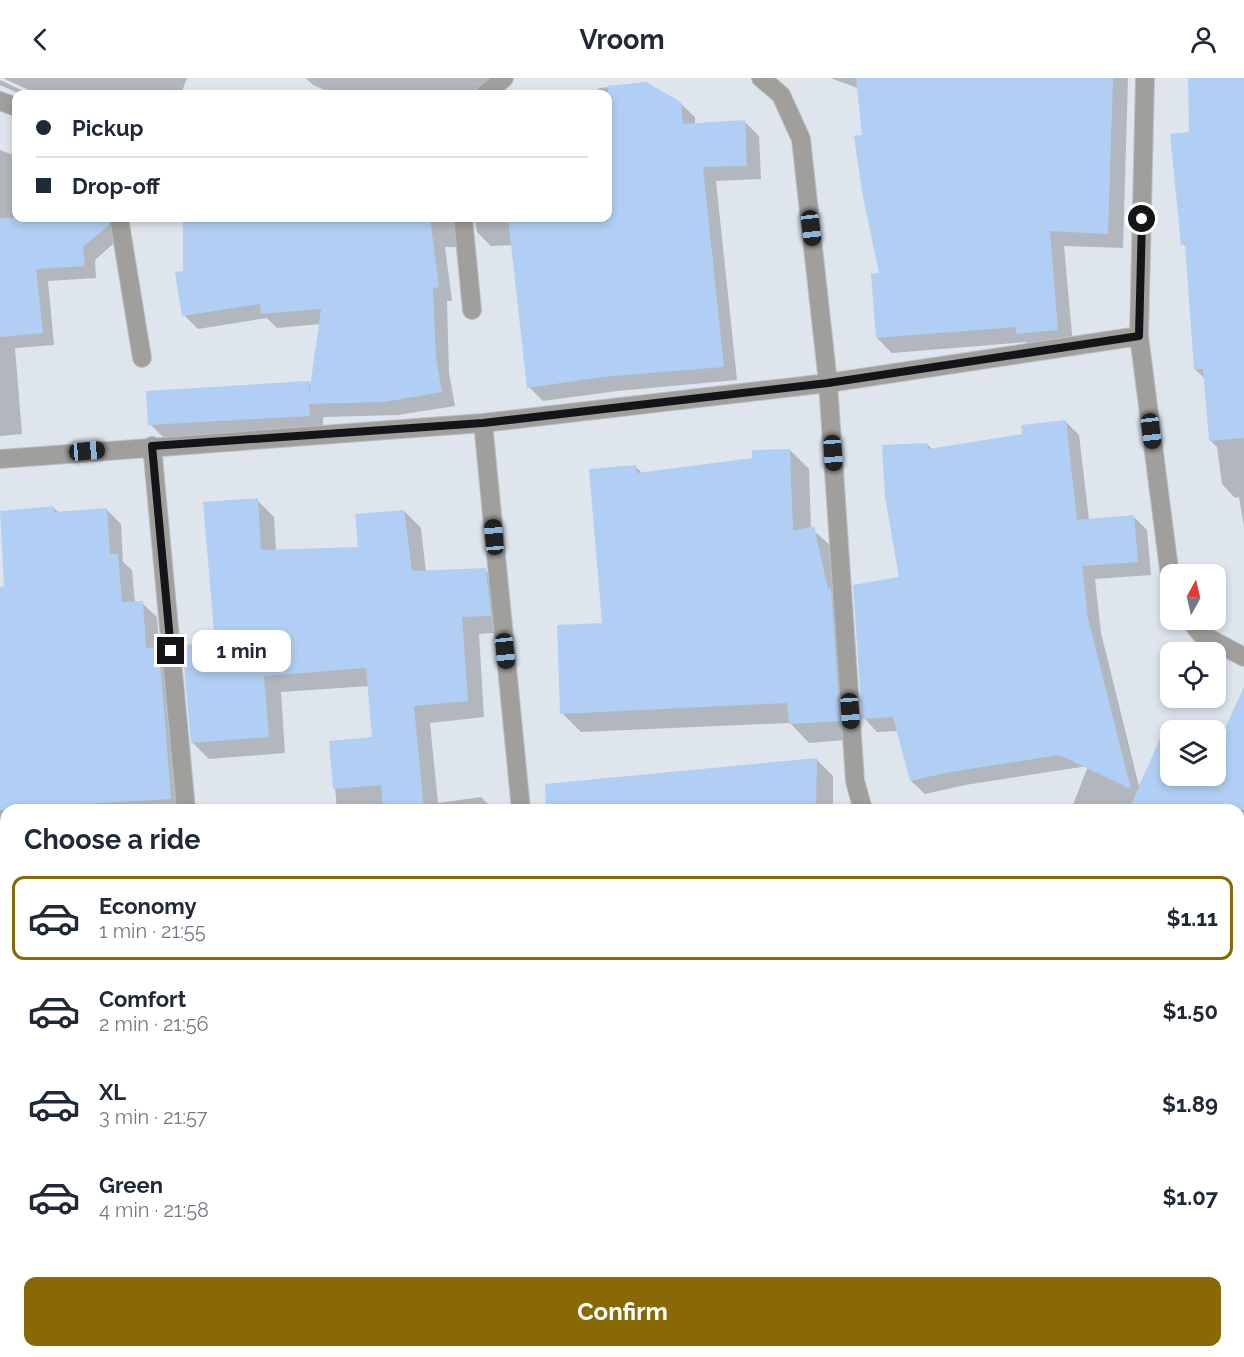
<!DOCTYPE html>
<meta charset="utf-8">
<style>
:root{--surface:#fff;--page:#f6f6f7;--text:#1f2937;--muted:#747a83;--line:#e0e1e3;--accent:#886906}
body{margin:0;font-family:Raleway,sans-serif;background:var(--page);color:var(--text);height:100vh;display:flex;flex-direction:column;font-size:22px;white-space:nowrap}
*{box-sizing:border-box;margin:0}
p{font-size:20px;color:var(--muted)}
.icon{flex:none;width:33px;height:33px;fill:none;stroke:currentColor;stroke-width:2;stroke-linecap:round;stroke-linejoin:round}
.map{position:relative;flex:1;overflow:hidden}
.panel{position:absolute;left:0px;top:726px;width:1245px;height:554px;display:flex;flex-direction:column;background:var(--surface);border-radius:18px 18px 0 0;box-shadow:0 3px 9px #0003}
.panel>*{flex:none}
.hud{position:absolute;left:12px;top:12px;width:600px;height:132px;border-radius:12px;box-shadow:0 3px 9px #0003;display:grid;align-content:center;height:132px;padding:0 24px;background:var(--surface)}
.needle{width:39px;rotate:8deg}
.fabs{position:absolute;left:1160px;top:486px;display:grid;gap:12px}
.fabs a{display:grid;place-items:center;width:66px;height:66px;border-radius:12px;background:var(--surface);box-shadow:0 3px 9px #0003;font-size:30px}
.end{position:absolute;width:27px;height:27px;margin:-14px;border:8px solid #131518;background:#fff;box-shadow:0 0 0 3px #fff}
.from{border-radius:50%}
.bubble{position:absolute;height:42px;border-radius:12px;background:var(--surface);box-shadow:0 3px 9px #0003;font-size:20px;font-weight:700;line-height:42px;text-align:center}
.car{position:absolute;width:18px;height:36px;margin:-18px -9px;border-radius:8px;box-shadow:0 0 4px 2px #0007;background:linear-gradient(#222 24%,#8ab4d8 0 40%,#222 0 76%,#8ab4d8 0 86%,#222 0)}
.hud b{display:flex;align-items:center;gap:21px;height:57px;font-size:22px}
.hud b+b{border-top:2px solid var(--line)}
.hud i{width:15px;height:15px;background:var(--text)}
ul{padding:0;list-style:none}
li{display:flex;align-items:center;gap:18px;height:84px;margin:0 12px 9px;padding:0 12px;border:3px solid transparent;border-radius:12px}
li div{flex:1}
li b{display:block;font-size:22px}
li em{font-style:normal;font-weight:700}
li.selected{border-color:var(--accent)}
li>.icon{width:54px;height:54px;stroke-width:1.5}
h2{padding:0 24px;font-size:27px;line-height:72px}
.primary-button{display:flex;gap:12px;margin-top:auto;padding:12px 24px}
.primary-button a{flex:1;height:69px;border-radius:12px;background:var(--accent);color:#fff;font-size:24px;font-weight:700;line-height:69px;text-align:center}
header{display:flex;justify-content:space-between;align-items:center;height:78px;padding:0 24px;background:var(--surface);font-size:27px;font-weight:700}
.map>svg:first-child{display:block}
.shadow{fill:#0003}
.building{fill:#b1cff4}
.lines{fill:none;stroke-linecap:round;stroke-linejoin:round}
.minor-casing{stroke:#b9c0c7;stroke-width:20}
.minor{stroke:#a19f9b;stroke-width:18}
.route{stroke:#131518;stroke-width:8}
</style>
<header><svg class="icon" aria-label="back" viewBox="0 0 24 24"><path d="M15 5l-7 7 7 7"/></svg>Vroom<svg class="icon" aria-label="person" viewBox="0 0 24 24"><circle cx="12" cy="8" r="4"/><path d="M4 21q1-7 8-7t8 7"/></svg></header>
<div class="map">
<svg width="1244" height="1279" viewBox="0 0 1244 1279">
<rect width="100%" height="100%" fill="#dee5ed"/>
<path class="shadow" d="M3,0H187L181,16H37Z
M306,0H496L481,16H334L313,7Z
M830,0H1128L1123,170L1064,168L1073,267L1033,271L1026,264L892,275L877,260L881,197L864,58L866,13Z
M1190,0H1244V448L1239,419L1235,420L1222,406L1217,369L1211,363L1205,301L1195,291L1187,170L1183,166L1190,56Z
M0,2L30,16H20L0,7Z
M646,5L680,25L695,39V47L745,44L759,58L761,101L716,103L737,302L617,313L543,323L529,309L513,167L491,168L477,154L475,143L466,150V169H445L452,223H447L449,295L455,328L398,337L323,339V351L164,360L150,346L308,304L312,308L320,246L277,250L267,240L198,251L184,237L185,140H608V16H592L600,10Z
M0,72L16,78V140H112L113,166L95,182L96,200L48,203L54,267L15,270L22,356L0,358Z
M1065,343L1079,357L1089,442L1133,438L1147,452L1151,497L1095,501L1101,555L1139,708L1166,651L1170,653V698H1215V674L1244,610V924L1239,922V732H1071L1088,688L965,707L925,716L911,703L898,653L877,654L864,640L900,501L927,366L932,371L1024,357Z
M790,372L809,391L811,450L832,469L858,661L809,665L790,645L581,654L562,635L604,546L635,388L643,396L754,381Z
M257,422L274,439L276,473L359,470L404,433L421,450L426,494L485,492L502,509L507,554L479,556L484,639L430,645L438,725L481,719L494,732H337L331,665L374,661L369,608L281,614L285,675L209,681L192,664Z
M53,429L59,435L106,431L121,446L123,484L132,492L135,525H142L157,539L159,570L173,585L184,732H6V1274H155V1279H0V510H5Z
M816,681L833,698V732H571Z
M1239,1072L1244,1077V1123L1239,1137Z
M1239,1153L1244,1158L1239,1170Z
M560,1274H1022L1020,1279H557Z"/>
<path class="building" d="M856,0H1113L1108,156L1050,153L1058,252L1016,256V249L876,260L871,196L879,195L862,114L854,58L862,57Z
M1188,0H1244V360L1209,363L1203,291H1194L1185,166L1181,167L1170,56L1189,54Z
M646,4L681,24L683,46L745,42L747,88L703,89L724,289L603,299L527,310L508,140H608V8Z
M0,140H108L109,147L83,169L85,188L36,191L43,255L0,259Z
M183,140H430L439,209L433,210L436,280L442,314L384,324L309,326L310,338L148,347L146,313L309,303V316L321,231L261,236L260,226L182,238L175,194L183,193Z
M1066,342L1077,442L1134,437L1138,484L1082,488L1088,540L1131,711L1059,677L950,694L910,703L893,639L862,641L853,507L899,499L885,419L882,367L927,365L928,371L1022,356L1021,347Z
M790,371L793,453L814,448L828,511L831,510L840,643L789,646L787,625L560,636L557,547L602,545L589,391L636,387L637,395L752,380V372Z
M258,420L261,472L358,469L355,436L404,432L412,493L486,490L491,538L462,539L468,623L414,628L424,732H383L381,707L333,711L329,663L372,659L366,590L264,598L269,659L191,665L182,567L215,565L203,424Z
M54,428V434L107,430L110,476H118L122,524L143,523L146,570L159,569L171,721L84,726V732H0V509L4,508L0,433Z
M1244,609V732H1129L1165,649L1173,652H1170V698H1215V672Z
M817,680L816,732H546L545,706Z"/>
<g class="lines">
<defs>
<path id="minor" d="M761,0L781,17L801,61L828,305L855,703L863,732
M1145,0L1139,258L1170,499
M485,16L504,0
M0,23L16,29
M119,140L142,280
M463,140L472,232
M483,345L521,732
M152,368L186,732
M0,381L483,345L828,305L1139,258
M1190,542L1201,556L1244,579
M1239,945L1244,947
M1239,1141L1244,1129
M333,1274L345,1279
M1134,1274L1146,1279
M1181,1279L1183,1274"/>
</defs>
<use href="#minor" class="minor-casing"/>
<use href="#minor" class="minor"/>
</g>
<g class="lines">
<path class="route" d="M171,573L152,368L483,345L828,305L1139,258L1142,141"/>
</g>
</svg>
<div class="fabs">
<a><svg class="needle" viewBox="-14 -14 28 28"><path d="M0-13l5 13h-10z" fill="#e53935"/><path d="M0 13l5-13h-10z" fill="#747a83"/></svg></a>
<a><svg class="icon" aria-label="locate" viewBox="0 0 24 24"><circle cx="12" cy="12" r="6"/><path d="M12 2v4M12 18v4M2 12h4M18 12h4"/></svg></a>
<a><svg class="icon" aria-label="layers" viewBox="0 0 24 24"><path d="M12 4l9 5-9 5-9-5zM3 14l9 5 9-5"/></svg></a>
</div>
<i class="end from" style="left:1142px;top:141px"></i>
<i class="end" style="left:171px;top:573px"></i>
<div class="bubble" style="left:192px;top:552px;width:99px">1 min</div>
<i class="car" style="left:811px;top:150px;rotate:173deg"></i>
<i class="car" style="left:1151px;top:353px;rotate:173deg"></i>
<i class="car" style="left:87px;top:373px;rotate:85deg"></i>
<i class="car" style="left:833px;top:375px;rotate:176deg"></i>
<i class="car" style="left:494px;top:459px;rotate:355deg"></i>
<i class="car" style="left:505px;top:573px;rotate:174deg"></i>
<i class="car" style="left:850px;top:633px;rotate:176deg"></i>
<div class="hud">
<b><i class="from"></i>Pickup</b>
<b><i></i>Drop-off</b>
</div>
<section class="panel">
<h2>Choose a ride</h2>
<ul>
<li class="selected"><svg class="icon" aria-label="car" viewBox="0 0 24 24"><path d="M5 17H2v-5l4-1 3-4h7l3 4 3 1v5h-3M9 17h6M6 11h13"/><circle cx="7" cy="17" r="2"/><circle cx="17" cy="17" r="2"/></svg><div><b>Economy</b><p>1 min · 21:55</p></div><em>$1.11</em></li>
<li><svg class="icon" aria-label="car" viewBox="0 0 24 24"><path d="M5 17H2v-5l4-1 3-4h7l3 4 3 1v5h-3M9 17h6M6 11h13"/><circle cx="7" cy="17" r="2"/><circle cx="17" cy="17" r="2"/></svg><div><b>Comfort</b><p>2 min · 21:56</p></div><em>$1.50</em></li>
<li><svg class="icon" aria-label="car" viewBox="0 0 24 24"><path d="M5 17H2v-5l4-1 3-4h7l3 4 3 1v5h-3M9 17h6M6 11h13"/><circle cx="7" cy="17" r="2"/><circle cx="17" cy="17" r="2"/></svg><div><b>XL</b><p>3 min · 21:57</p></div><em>$1.89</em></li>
<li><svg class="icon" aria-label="car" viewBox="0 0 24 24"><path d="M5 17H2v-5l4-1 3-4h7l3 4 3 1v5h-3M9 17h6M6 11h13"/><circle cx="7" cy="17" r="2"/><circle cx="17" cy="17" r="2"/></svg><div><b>Green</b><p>4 min · 21:58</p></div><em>$1.07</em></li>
</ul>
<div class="primary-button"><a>Confirm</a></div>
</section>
</div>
